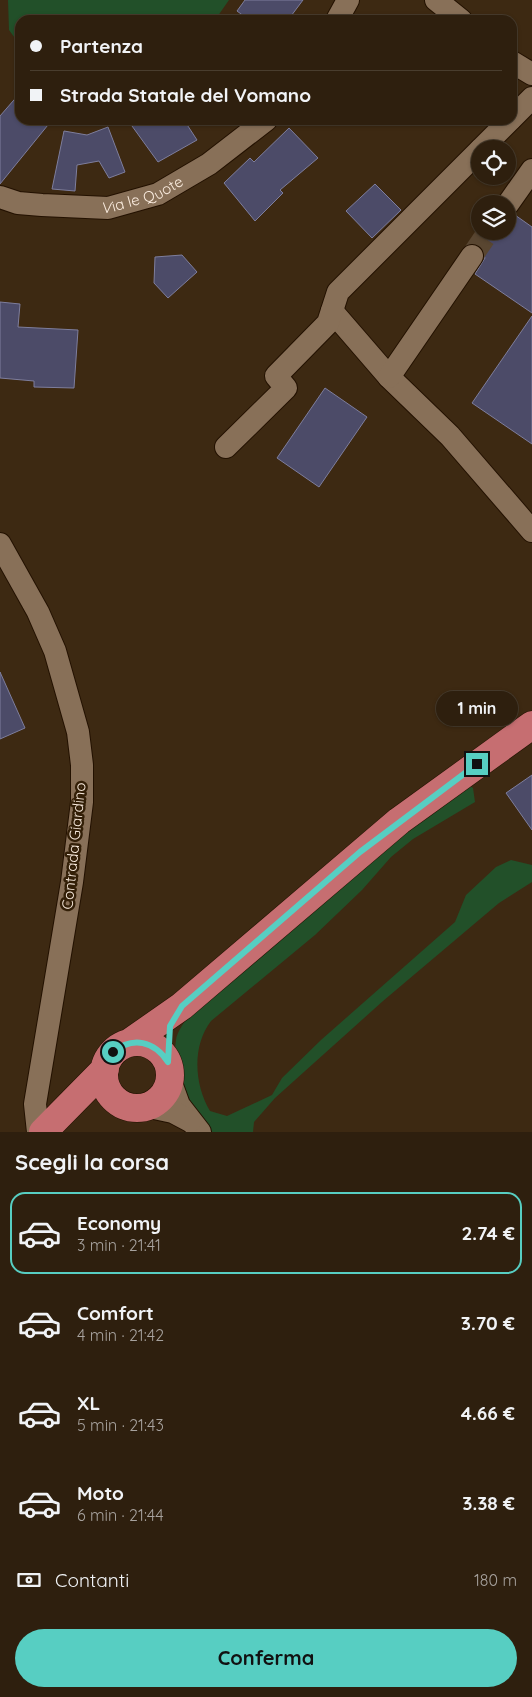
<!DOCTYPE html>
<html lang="it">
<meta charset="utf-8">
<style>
:root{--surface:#2e1f0e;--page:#3a2c1c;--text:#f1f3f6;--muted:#a7a29e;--line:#493d2e;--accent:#57cec2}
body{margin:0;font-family:Quicksand,sans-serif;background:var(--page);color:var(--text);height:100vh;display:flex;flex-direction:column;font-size:19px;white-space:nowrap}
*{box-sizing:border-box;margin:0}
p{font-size:16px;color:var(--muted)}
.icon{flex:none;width:28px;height:28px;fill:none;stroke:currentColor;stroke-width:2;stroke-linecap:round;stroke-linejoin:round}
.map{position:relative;height:1132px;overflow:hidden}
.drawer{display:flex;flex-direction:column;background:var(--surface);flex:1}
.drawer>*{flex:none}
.banner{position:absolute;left:15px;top:15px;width:502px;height:110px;border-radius:15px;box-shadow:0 1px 4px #0004,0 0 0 1px var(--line);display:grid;align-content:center;height:110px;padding:0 15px;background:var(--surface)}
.tools{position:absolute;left:471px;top:140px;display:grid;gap:10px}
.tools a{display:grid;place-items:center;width:45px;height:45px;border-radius:50%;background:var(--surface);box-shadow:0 1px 4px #0004,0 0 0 1px var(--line);font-size:25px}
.end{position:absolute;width:22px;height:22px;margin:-11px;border:6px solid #57cec2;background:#111;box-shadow:0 0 0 2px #111}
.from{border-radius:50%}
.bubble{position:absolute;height:35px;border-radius:18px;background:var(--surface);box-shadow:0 1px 4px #0004,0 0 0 1px var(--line);font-size:16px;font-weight:800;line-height:35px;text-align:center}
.banner b{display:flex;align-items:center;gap:18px;height:48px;font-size:19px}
.banner b+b{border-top:1px solid var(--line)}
.banner i{width:12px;height:12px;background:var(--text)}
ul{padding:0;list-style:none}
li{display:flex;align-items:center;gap:15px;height:82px;margin:0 10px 8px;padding:0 5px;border:2px solid transparent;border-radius:15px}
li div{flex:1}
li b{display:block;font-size:19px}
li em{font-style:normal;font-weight:800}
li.active{border-color:var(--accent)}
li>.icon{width:45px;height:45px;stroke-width:1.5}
h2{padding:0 15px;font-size:22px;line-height:60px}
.pay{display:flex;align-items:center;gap:12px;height:55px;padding:0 15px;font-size:19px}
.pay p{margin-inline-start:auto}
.action{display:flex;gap:10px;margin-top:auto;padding:10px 15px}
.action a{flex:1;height:58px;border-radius:30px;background:var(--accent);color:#111;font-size:20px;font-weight:800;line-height:58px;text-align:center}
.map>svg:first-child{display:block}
.green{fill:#225029}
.building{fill:#4c4b68;stroke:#7e7e9d}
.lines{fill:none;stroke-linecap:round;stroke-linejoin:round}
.minor-tunnel{stroke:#594631;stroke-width:22;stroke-dasharray:22 11;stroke-linecap:butt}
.minor-casing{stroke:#231100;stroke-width:24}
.major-casing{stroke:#231100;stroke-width:29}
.minor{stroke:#887058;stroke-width:22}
.major{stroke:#c66e71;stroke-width:28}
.route{stroke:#57cec2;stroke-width:6}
.labels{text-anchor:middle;stroke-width:5;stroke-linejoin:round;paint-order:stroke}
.street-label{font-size:15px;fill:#faecdf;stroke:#331f07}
</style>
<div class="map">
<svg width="532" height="1132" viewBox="0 0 532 1132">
<rect width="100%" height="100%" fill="#3d2912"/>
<path class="green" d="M8,0H229L215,20H20V45L9,30Z
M467,784L473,788L475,802L413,839L391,857L362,890L315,935L211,1021C192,1046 194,1084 210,1111L227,1116L272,1095L282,1078L321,1040L455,922L466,895L496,867L511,860L532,865V882L499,903L383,1001L275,1098L254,1122L253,1132H212C192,1106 170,1075 176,1040C177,1031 186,1020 191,1013L362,861Z"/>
<path class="building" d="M245,0H303L288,20H249L237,11Z
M20,93V120H52L0,184V116Z
M141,120H184L197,140L158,162L132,126Z
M108,127L125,172L109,178L99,161L77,165L75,191L52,189L64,131L87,135Z
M289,128L318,158L280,190L283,193L255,221L224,183L250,158L254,162Z
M375,184L401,210L372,238L346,211Z
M515,215L532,227V313L475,274L485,258L480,246L491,231H508V217Z
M182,255L197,272L168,298L154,283L155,257Z
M0,302L20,304L18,327L78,330L74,388L34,387V381L0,378Z
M532,316V444L472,403Z
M325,388L367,417L319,487L277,458Z
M0,672L25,728L0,739Z
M532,775V830L506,793Z"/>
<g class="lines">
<path class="minor-tunnel" d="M472,256L489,231"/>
<defs>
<g id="minor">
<path d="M436,0L461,20"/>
<path d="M337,20L348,0"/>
<path d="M512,62L532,74"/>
<path d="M512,118L532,98"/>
<path d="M481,149L510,120"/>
<path id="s1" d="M0,197L18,203L42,205L108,208L158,194L209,164L266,120"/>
<path d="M508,204L532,170"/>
<path d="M332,311L389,377L450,436L532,531"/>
<path d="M389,377L472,256"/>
<path d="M226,447L286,388L276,376L328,323L338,292L480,150"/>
<path d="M0,544L38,612L55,651L78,732L82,765V802L72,882L35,1104L38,1132"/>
<path d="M170,1080L179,1105L200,1132"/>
<path d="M145,1106L173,1112L190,1121"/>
</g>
<path id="major" d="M104 1075a33 33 0 1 1 66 0a33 33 0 1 1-66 0Z
M129,1043L182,1006L399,821L532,725
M43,1132L105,1069"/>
</defs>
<use href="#minor" class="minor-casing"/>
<use href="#major" class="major-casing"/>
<use href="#minor" class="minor"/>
<use href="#major" class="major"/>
</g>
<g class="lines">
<path class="route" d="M113,1052C133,1036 154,1041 168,1062L170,1026L182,1006L360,852L477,764"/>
</g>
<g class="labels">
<g class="street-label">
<text dy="5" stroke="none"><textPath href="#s1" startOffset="146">Via le Quote</textPath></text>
<text transform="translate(74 846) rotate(-84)" y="5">Contrada Giardino</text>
</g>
</g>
</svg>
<div class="tools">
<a><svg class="icon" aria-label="locate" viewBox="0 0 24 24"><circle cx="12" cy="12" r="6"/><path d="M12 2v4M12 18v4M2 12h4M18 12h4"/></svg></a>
<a><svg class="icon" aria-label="layers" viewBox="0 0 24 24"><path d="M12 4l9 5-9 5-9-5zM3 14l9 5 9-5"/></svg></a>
</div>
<i class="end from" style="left:113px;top:1052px"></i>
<i class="end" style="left:477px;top:764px"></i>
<div class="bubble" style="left:436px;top:691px;width:82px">1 min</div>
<div class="banner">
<b><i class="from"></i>Partenza</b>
<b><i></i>Strada Statale del Vomano</b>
</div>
</div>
<section class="drawer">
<h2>Scegli la corsa</h2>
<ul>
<li class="active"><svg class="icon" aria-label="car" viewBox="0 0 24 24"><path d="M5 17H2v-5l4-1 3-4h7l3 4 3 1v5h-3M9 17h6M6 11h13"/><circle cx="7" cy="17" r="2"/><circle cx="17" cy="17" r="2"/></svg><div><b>Economy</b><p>3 min · 21:41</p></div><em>2.74 €</em></li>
<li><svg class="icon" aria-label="car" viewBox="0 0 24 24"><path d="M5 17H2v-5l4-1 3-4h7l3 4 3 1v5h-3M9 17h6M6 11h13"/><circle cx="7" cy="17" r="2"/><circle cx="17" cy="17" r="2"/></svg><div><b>Comfort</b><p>4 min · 21:42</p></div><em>3.70 €</em></li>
<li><svg class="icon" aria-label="car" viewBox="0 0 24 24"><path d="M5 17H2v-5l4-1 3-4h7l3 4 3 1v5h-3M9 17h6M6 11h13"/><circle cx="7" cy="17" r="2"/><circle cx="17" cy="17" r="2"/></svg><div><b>XL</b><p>5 min · 21:43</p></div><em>4.66 €</em></li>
<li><svg class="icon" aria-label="car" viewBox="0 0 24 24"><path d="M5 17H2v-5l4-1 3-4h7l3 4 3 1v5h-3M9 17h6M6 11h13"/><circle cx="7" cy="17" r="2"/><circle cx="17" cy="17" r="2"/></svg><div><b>Moto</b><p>6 min · 21:44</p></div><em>3.38 €</em></li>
</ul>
<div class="pay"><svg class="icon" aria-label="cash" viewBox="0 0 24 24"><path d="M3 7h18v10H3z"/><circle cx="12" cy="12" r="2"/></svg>Contanti<p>180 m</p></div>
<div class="action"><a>Conferma</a></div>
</section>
